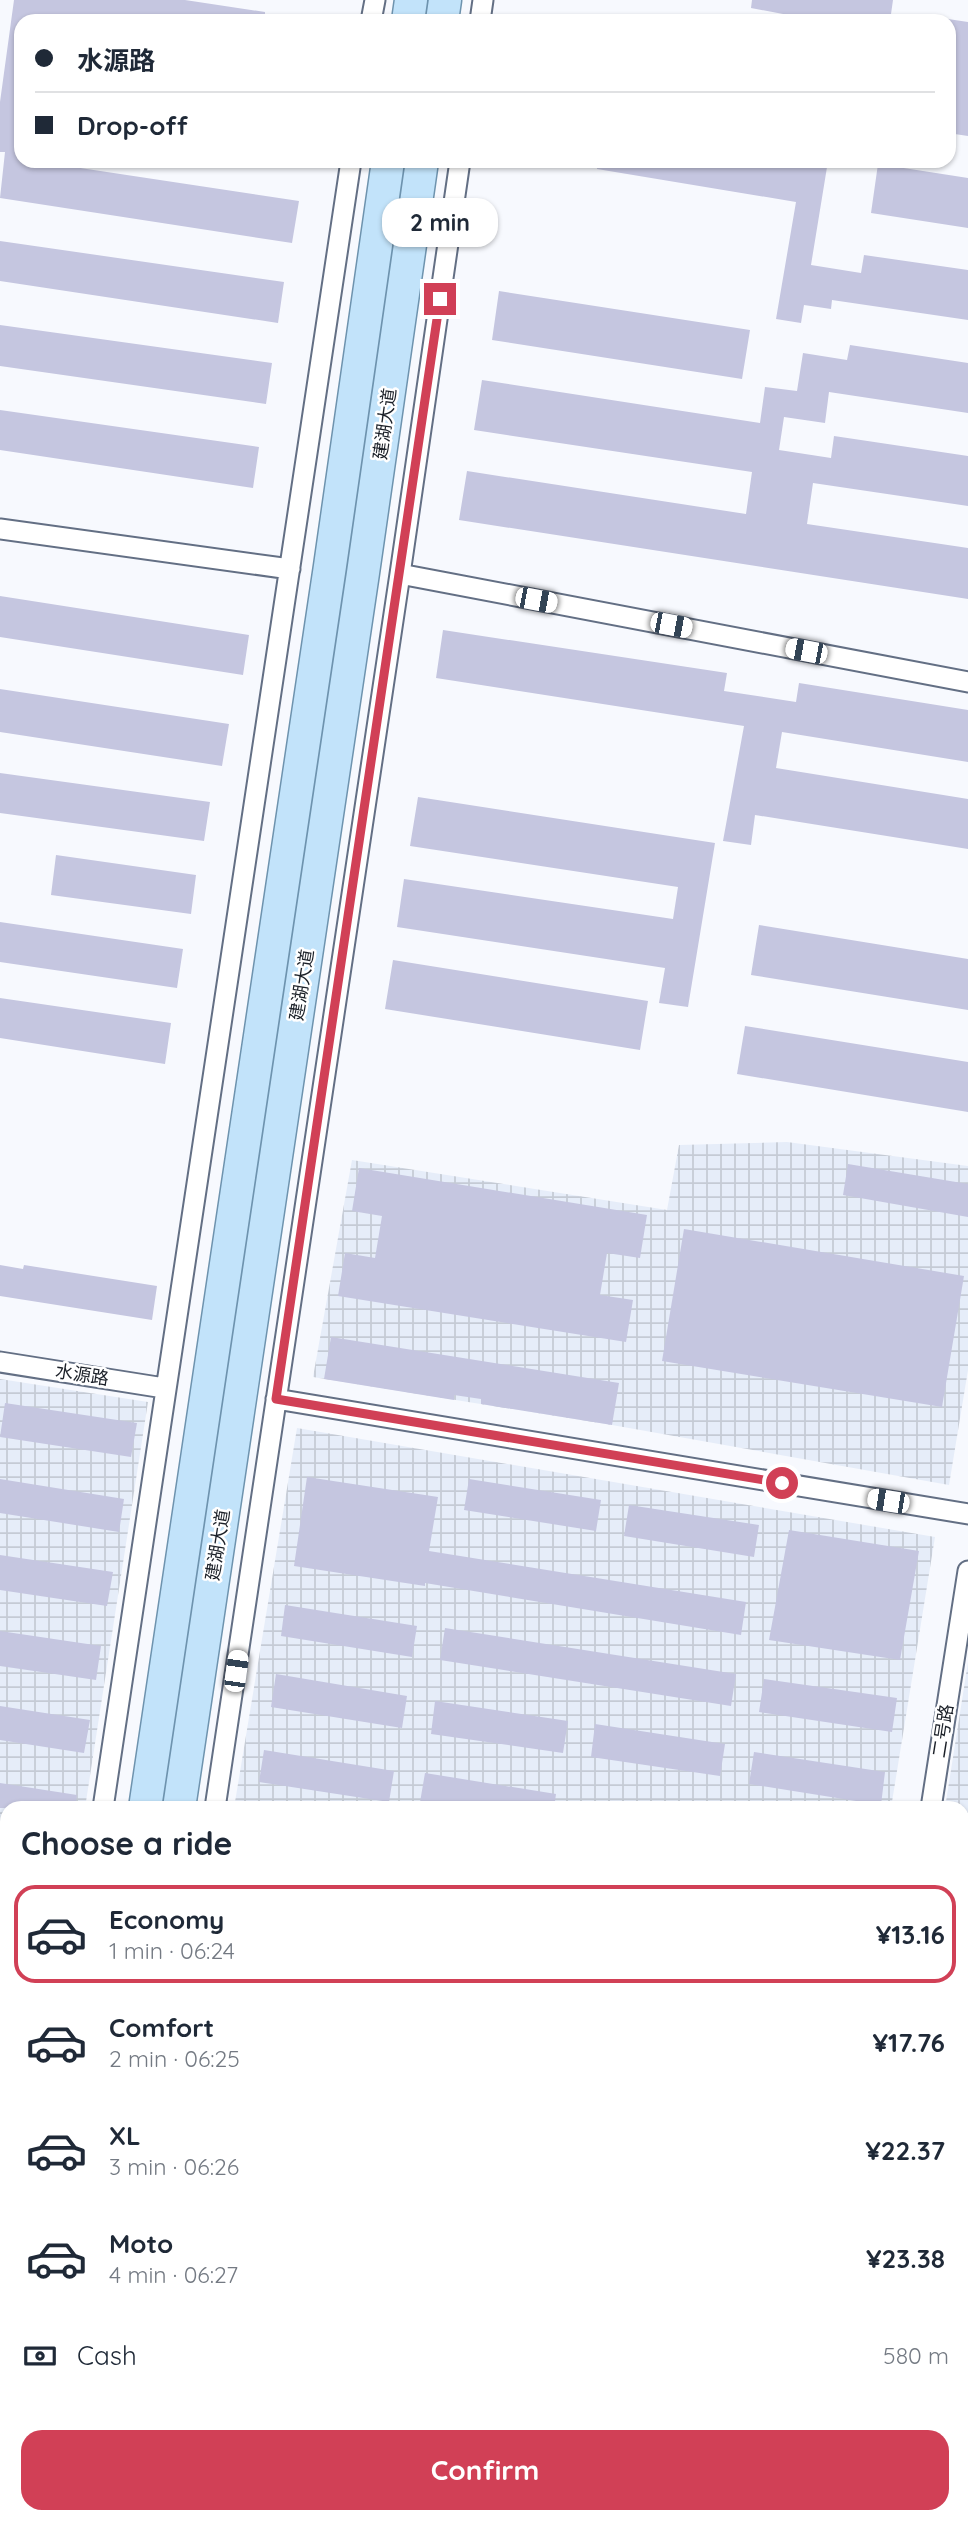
<!DOCTYPE html>
<meta charset="utf-8">
<style>
:root{--surface:#fff;--page:#f2f2f3;--text:#1f2937;--muted:#747a83;--line:#e0e1e3;--accent:#d14056}
body{margin:0;font-family:Quicksand,"Noto Sans SC",sans-serif;background:var(--page);color:var(--text);height:100vh;display:flex;flex-direction:column;font-size:26px;white-space:nowrap}
*{box-sizing:border-box;margin:0}
p{font-size:23px;color:var(--muted)}
.icon{flex:none;width:38px;height:38px;fill:none;stroke:currentColor;stroke-width:2;stroke-linecap:round;stroke-linejoin:round}
.map{position:relative;flex:1;overflow:hidden}
.sheet{position:absolute;left:0px;top:1801px;width:970px;height:723px;display:flex;flex-direction:column;background:var(--surface);border-radius:21px 21px 0 0;box-shadow:0 2px 5px #0004}
.sheet>*{flex:none}
.guide{position:absolute;left:14px;top:14px;width:942px;height:154px;border-radius:21px;box-shadow:0 2px 5px #0004;display:grid;align-content:center;height:154px;padding:0 21px;background:var(--surface)}
.end{position:absolute;width:32px;height:32px;margin:-16px;border:9px solid #d14056;background:#fff;box-shadow:0 0 0 4px #fff}
.from{border-radius:50%}
.bubble{position:absolute;height:49px;border-radius:21px;background:var(--surface);box-shadow:0 2px 5px #0004;font-size:23px;font-weight:700;line-height:49px;text-align:center}
.car{position:absolute;width:21px;height:42px;margin:-21px -10px;border-radius:9px;box-shadow:0 0 5px 2px #0007;background:linear-gradient(#fff 24%,#345 0 40%,#fff 0 76%,#345 0 86%,#fff 0)}
.guide b{display:flex;align-items:center;gap:24px;height:66px;font-size:26px}
.guide b+b{border-top:2px solid var(--line)}
.guide i{width:18px;height:18px;background:var(--text)}
ul{padding:0;list-style:none}
li{display:flex;align-items:center;gap:21px;height:98px;margin:0 14px 10px;padding:0 7px;border:4px solid transparent;border-radius:21px}
li div{flex:1}
li b{display:block;font-size:26px}
li em{font-style:normal;font-weight:700}
li.on{border-color:var(--accent)}
li>.icon{width:63px;height:63px;stroke-width:1.5}
h2{padding:0 21px;font-size:32px;line-height:84px}
.pay{display:flex;align-items:center;gap:18px;height:77px;padding:0 21px;font-size:26px}
.pay p{margin-inline-start:auto}
.action{display:flex;gap:14px;margin-top:auto;padding:14px 21px}
.action a{flex:1;height:80px;border-radius:21px;background:var(--accent);color:#fff;font-size:28px;font-weight:700;line-height:80px;text-align:center}
.map>svg:first-child{display:block}
.industrial{fill:url(#industrial-grid)}
.building{fill:#c5c6e0}
.lines{fill:none;stroke-linecap:round;stroke-linejoin:round}
.service-casing{stroke:#636f84;stroke-width:13}
.minor-casing{stroke:#636f84;stroke-width:23}
.primary-casing{stroke:#6e93ae;stroke-width:35}
.service{stroke:#fff;stroke-width:10}
.minor{stroke:#fff;stroke-width:19}
.primary{stroke:#c2e3fa;stroke-width:32}
.route{stroke:#d14056;stroke-width:9}
.labels{text-anchor:middle;stroke-width:5;stroke-linejoin:round;paint-order:stroke}
.street-label{font-size:18px;fill:#1b2028;stroke:#fff}
</style>
<div class="map">
<svg width="968" height="2522" viewBox="0 0 968 2522">
<defs>
<pattern id="industrial-grid" width="8" height="8" patternUnits="userSpaceOnUse" patternTransform="scale(1.75)"><rect width="8" height="8" fill="#e6edf9"/><path d="M0 4h8M4 0v8" fill="none" stroke="#c5cbd5"/></pattern>
</defs>
<rect width="100%" height="100%" fill="#f7f9fe"/>
<path class="industrial" d="M787,1142L968,1166V1370L949,1485L612,1425L313,1377L352,1160L667,1210L679,1145Z
M0,1379L148,1402L85,1808H7V2313L0,2358Z
M297,1428L935,1537L891,1808H234Z
M968,1662V2522H834L835,2516H962V1808H945Z"/>
<path class="building" d="M14,0H185L265,12V21H21V161H34L299,201L292,243L0,198L5,152H0V102Z
M752,0H893L890,21H820L751,8Z
M948,19L968,22V136L948,133Z
M598,161H828L811,265L861,273L864,255L968,270V320L832,300L831,309L804,305L801,323L776,319L796,202L597,169Z
M878,164L968,178V228L871,213Z
M0,241L284,282L278,323L0,281Z
M499,291L750,330L742,379L492,340Z
M0,325L272,363L266,404L0,366Z
M850,345L968,363V413L829,392L825,423L784,417L779,450L831,458L834,436L968,456V506L813,483L807,524L968,548V599L459,520L467,471L746,514L752,472L474,430L482,380L760,423L765,387L797,391L803,353L847,360Z
M0,410L259,447L253,488L0,450Z
M0,596L249,635L243,675L0,637Z
M443,630L727,673L724,691L796,702L799,683L968,710V762L782,732L776,768L968,799V849L755,815L751,845L723,841L744,726L436,678Z
M0,689L229,724L222,766L0,732Z
M0,773L210,802L204,841L0,813Z
M418,797L715,843L688,1007L659,1003L665,968L397,927L404,879L673,919L678,887L410,846Z
M56,855L196,875L191,914L51,895Z
M0,922L183,949L177,988L0,962Z
M759,925L968,959V1010L751,975Z
M393,960L648,1001L640,1050L385,1009Z
M0,998L171,1023L165,1064L0,1038Z
M745,1026L968,1062V1112L737,1074Z
M848,1164L968,1184V1217L843,1195Z
M359,1168L647,1215L640,1258L607,1253L600,1295L633,1300L626,1342L338,1296L345,1253L375,1258L382,1216L352,1211Z
M684,1229L964,1276L942,1407L662,1361Z
M0,1265L23,1269L24,1265L157,1286L152,1320L0,1296Z
M331,1337L619,1383L612,1425L481,1404V1399L454,1395V1400L324,1379Z
M5,1403L137,1423L131,1457L0,1437Z
M307,1477L438,1497L429,1551L746,1602L741,1635L425,1583V1586L294,1566Z
M0,1479L124,1499L119,1532L0,1513Z
M469,1479L601,1500L596,1531L464,1510Z
M629,1505L759,1525L754,1557L624,1536Z
M789,1530L919,1551L900,1660L769,1640Z
M0,1555L113,1572L107,1606L0,1590Z
M285,1605L417,1626L412,1657L281,1636Z
M445,1628L736,1674L731,1706L440,1660Z
M0,1631L101,1646L96,1680L0,1666Z
M276,1674L407,1696L402,1728L271,1707Z
M764,1679L897,1698L892,1732L759,1712Z
M435,1701L568,1721L563,1753L431,1734Z
M0,1706L90,1720L84,1753L0,1740Z
M595,1724L725,1744L720,1776L591,1757Z
M264,1750L394,1771L389,1802L259,1782Z
M754,1752L885,1772L881,1805L749,1784Z
M425,1773L556,1794L554,1808H419Z
M0,1783L77,1795L75,1808H0Z"/>
<g class="lines">
<defs>
<path id="service" d="M212,2516L242,2522"/>
<path id="minor" d="M371,21L375,0
M480,21L483,0
M0,529L290,569
M400,574L968,682
M0,1362L164,1388
M276,1399L968,1514
M103,1808L351,161
M215,1808L400,574L460,161
M931,1808L968,1571
M0,2507L7,2460
M110,2522V2516
M821,2522L822,2516"/>
<path id="primary" d="M408,21L411,0
M442,21L445,0
M145,1808L330,566L388,161
M179,1808L363,573L422,161
M38,2522L39,2516
M72,2522V2516"/>
</defs>
<use href="#service" class="service-casing"/>
<use href="#minor" class="minor-casing"/>
<use href="#primary" class="primary-casing"/>
<use href="#service" class="service"/>
<use href="#minor" class="minor"/>
<use href="#primary" class="primary"/>
</g>
<g class="lines">
<path class="route" d="M440,299L276,1399L782,1483"/>
</g>
<g class="labels">
<g class="street-label">
<text transform="translate(385 424) rotate(-82)" y="6">建湖大道</text>
<text transform="translate(302 985) rotate(-81)" y="6">建湖大道</text>
<text transform="translate(82 1375) rotate(9)" y="6">水源路</text>
<text transform="translate(218 1545) rotate(-81)" y="6">建湖大道</text>
<text transform="translate(943 1731) rotate(-81)" y="6">二号路</text>
</g>
</g>
</svg>
<i class="end from" style="left:782px;top:1483px"></i>
<i class="end" style="left:440px;top:299px"></i>
<div class="bubble" style="left:382px;top:198px;width:116px">2 min</div>
<i class="car" style="left:536px;top:600px;rotate:101deg"></i>
<i class="car" style="left:671px;top:625px;rotate:101deg"></i>
<i class="car" style="left:806px;top:651px;rotate:281deg"></i>
<i class="car" style="left:888px;top:1501px;rotate:279deg"></i>
<i class="car" style="left:236px;top:1671px;rotate:8deg"></i>
<div class="guide">
<b><i class="from"></i>水源路</b>
<b><i></i>Drop-off</b>
</div>
<section class="sheet">
<h2>Choose a ride</h2>
<ul>
<li class="on"><svg class="icon" aria-label="car" viewBox="0 0 24 24"><path d="M5 17H2v-5l4-1 3-4h7l3 4 3 1v5h-3M9 17h6M6 11h13"/><circle cx="7" cy="17" r="2"/><circle cx="17" cy="17" r="2"/></svg><div><b>Economy</b><p>1 min · 06:24</p></div><em>¥13.16</em></li>
<li><svg class="icon" aria-label="car" viewBox="0 0 24 24"><path d="M5 17H2v-5l4-1 3-4h7l3 4 3 1v5h-3M9 17h6M6 11h13"/><circle cx="7" cy="17" r="2"/><circle cx="17" cy="17" r="2"/></svg><div><b>Comfort</b><p>2 min · 06:25</p></div><em>¥17.76</em></li>
<li><svg class="icon" aria-label="car" viewBox="0 0 24 24"><path d="M5 17H2v-5l4-1 3-4h7l3 4 3 1v5h-3M9 17h6M6 11h13"/><circle cx="7" cy="17" r="2"/><circle cx="17" cy="17" r="2"/></svg><div><b>XL</b><p>3 min · 06:26</p></div><em>¥22.37</em></li>
<li><svg class="icon" aria-label="car" viewBox="0 0 24 24"><path d="M5 17H2v-5l4-1 3-4h7l3 4 3 1v5h-3M9 17h6M6 11h13"/><circle cx="7" cy="17" r="2"/><circle cx="17" cy="17" r="2"/></svg><div><b>Moto</b><p>4 min · 06:27</p></div><em>¥23.38</em></li>
</ul>
<div class="pay"><svg class="icon" aria-label="cash" viewBox="0 0 24 24"><path d="M3 7h18v10H3z"/><circle cx="12" cy="12" r="2"/></svg>Cash<p>580 m</p></div>
<div class="action"><a>Confirm</a></div>
</section>
</div>
